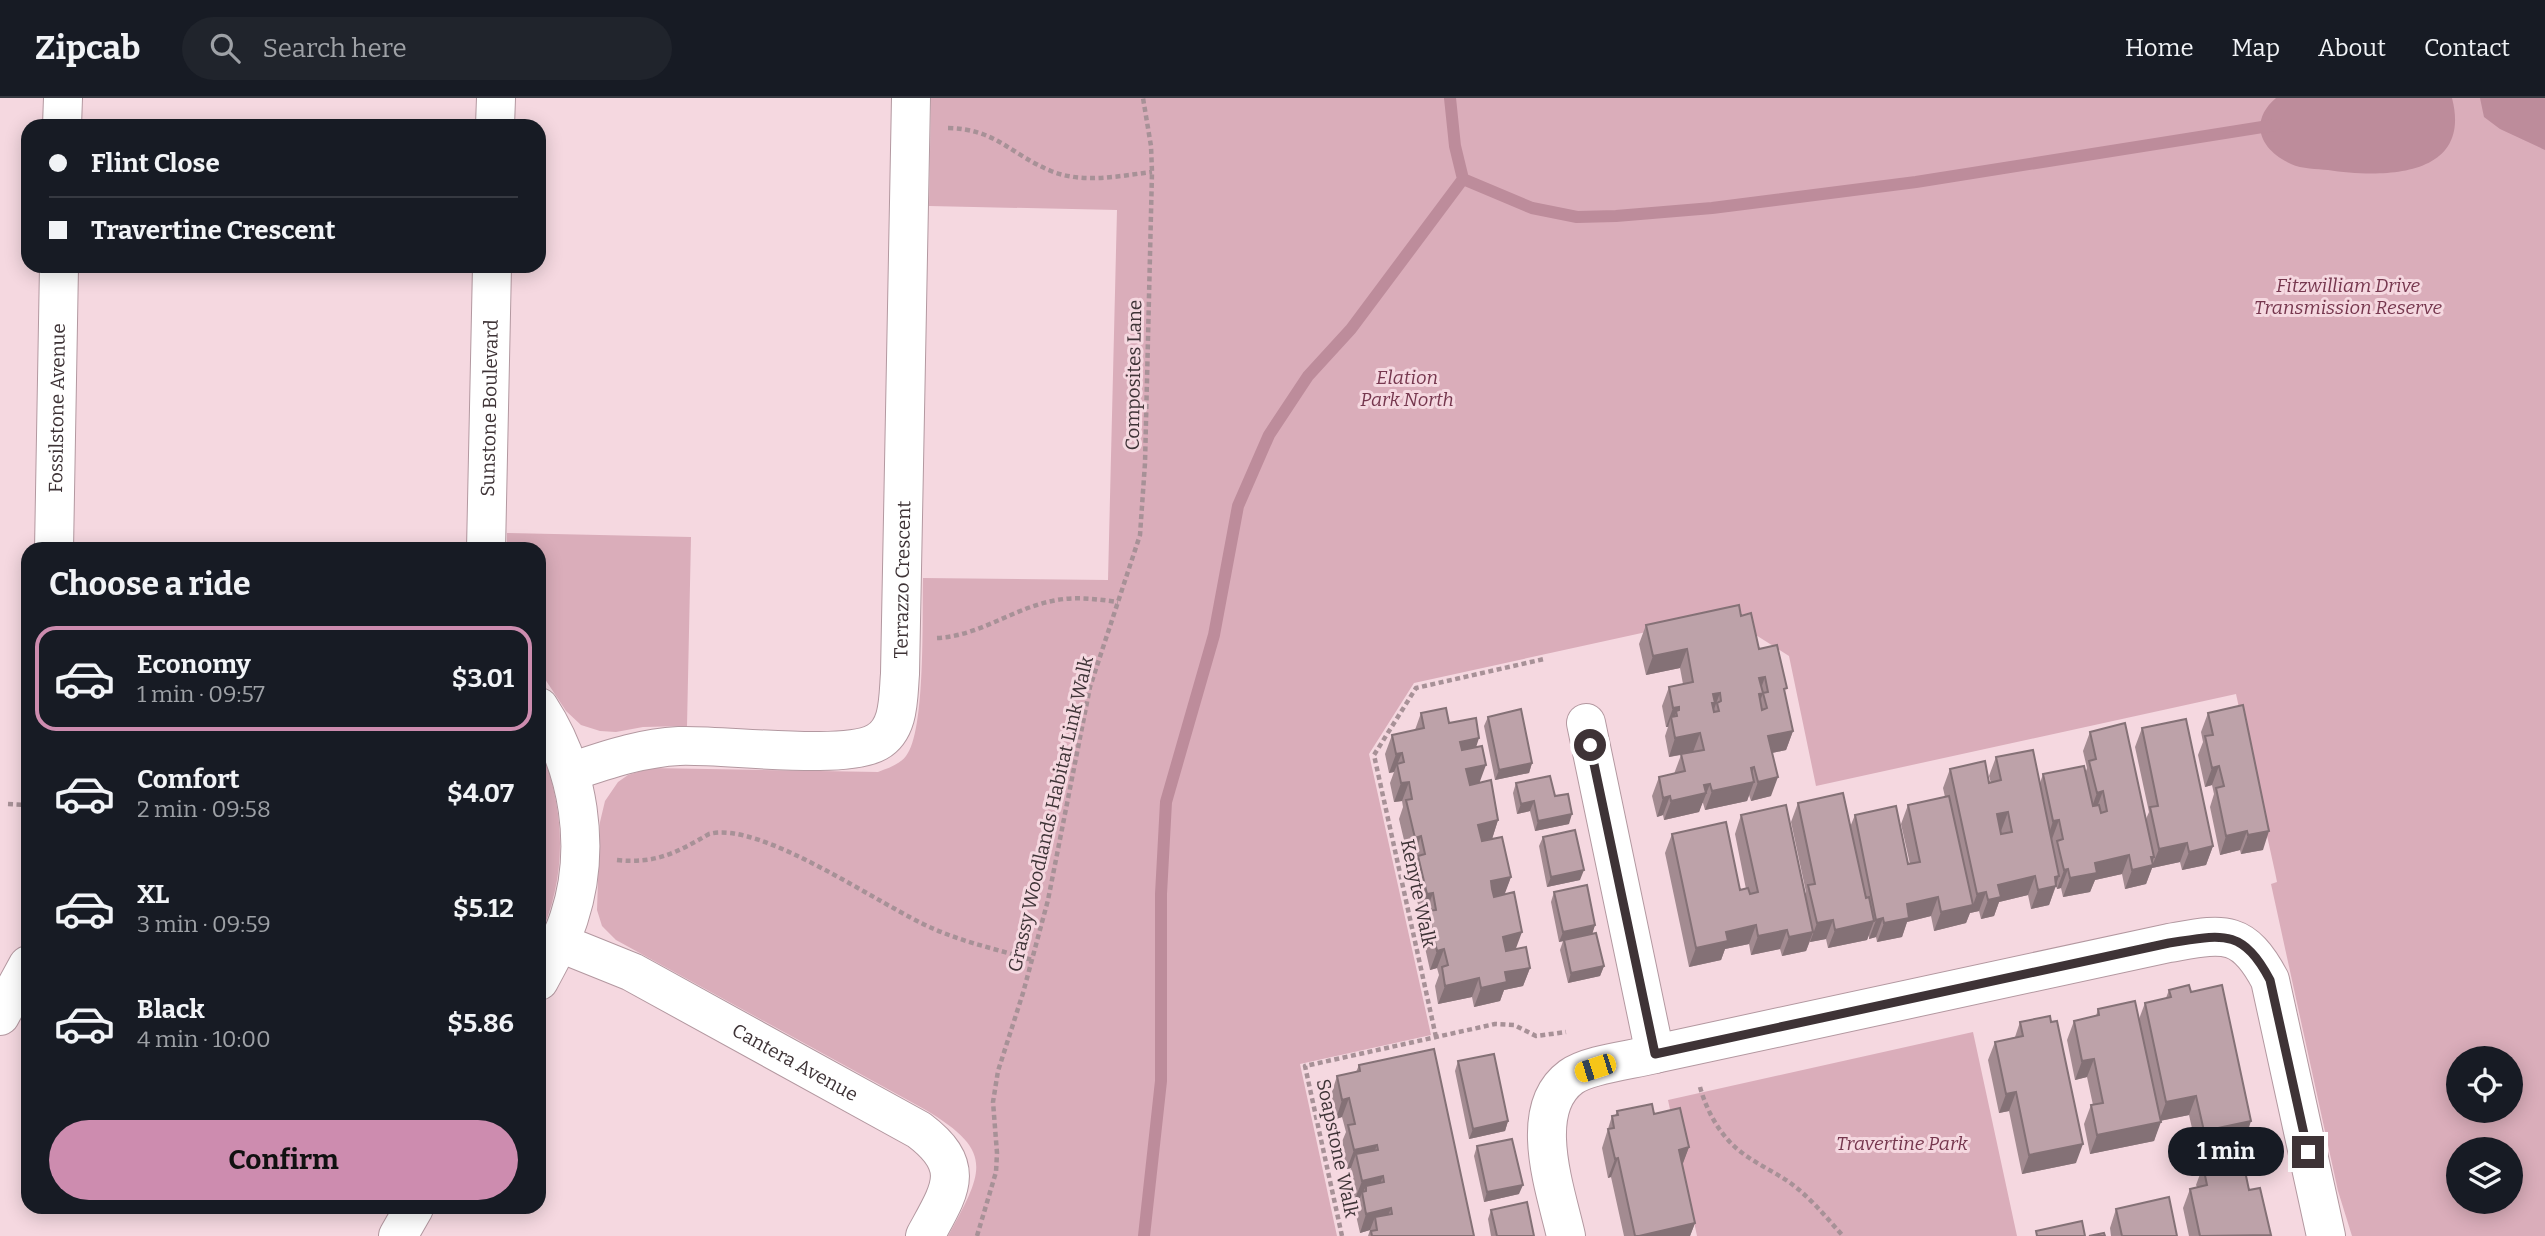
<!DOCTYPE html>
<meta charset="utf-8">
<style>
:root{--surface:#171b24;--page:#20242c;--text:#f1f3f6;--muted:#9ea1a6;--line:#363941;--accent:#cd8caf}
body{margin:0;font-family:Bitter,serif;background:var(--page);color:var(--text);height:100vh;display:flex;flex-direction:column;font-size:26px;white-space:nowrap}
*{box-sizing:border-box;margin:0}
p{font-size:23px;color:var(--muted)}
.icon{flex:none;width:38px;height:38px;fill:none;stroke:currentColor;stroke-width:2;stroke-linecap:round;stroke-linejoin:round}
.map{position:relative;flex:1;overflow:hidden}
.details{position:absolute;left:21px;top:444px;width:525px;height:672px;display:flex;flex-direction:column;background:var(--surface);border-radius:21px;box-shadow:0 4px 18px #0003}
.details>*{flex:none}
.banner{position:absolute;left:21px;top:21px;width:525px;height:154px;border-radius:21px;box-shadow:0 4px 18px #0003;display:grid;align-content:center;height:154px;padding:0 28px;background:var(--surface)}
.fabs{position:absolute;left:2446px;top:948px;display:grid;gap:14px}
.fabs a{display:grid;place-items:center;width:77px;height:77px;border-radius:50%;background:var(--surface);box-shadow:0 4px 18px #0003;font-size:35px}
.end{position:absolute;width:32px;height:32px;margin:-16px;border:9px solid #3e3336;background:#fff;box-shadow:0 0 0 4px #fff}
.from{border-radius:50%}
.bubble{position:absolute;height:49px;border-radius:24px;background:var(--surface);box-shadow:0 4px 18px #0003;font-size:23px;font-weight:700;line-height:49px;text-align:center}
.car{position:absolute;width:21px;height:42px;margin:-21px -10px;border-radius:9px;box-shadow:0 0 5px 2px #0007;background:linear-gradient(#f5c518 24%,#345 0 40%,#f5c518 0 76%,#345 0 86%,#f5c518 0)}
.banner b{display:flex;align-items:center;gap:24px;height:66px;font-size:26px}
.banner b+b{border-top:2px solid var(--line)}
.banner i{width:18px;height:18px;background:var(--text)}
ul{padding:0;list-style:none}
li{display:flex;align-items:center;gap:21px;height:105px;margin:0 14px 10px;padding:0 14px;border:4px solid transparent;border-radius:21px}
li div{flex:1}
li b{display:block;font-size:26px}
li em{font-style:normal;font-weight:700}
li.current{border-color:var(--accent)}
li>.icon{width:63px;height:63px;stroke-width:1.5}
h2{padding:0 28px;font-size:32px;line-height:84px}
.action{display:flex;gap:14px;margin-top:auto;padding:14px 28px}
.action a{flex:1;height:80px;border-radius:42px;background:var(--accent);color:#111;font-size:28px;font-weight:700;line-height:80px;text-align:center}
header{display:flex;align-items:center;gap:42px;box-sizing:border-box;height:98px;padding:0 35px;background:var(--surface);border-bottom:2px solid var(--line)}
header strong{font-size:33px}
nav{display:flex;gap:38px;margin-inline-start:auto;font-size:24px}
.search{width:490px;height:63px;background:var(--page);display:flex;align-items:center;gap:18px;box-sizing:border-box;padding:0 24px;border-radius:38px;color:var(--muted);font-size:26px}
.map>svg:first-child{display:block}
.green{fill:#daadba;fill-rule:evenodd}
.water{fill:#bd8c9b}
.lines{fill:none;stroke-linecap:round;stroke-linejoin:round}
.stream{stroke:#bd8c9b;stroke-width:12}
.minor-casing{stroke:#b398a0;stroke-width:40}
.path{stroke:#a79197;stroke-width:4.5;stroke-dasharray:5 3.5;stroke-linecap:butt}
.minor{stroke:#fff;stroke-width:38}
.wall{fill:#a38b91}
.shaded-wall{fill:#847176}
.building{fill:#bda2a9;stroke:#847176;stroke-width:2;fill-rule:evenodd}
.route{stroke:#3e3336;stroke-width:9}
.labels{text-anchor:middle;stroke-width:6;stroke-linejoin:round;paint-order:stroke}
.park-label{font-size:19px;font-style:italic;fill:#76374e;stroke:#f5d8e0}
.street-label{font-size:19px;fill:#3e3336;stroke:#f5d8e0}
</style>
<header>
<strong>Zipcab</strong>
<div class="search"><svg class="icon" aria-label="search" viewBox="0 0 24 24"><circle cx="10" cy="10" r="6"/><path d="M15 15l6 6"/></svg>Search here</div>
<nav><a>Home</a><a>Map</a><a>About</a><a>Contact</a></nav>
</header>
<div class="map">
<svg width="2545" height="1138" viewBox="0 0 2545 1138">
<rect width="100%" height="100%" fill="#f5d8e0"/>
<path class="green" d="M931,0H2545V1138H2352L2338,1093L2271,786L2277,784L2275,774L2236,596L1816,688L1789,558L1724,517L1414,585L1369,656L1431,937L1300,966L1337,1138H948C984,1072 995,1053 924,1011L616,842L602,828L597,812L600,724L605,703L618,684L628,677L651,670L878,674C888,670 899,667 906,658C926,634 922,516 923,480L1108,482L1117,112L929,108ZM2459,961H2511V1013H2459ZM2459,1052H2511V1104H2459Z
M507,435L691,439L687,628L643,629L616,634L600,633L581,627L566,613L539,572V452L507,451Z
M539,647C566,711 568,777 539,841Z
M1973,934L2017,1138H1697L1668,1002Z"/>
<path class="water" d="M2276,0H2452C2473,81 2381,80 2328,72C2317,71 2302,71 2291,66C2260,52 2248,24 2276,0Z
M2480,0H2545V52L2500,31L2484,19Z"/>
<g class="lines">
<path class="stream" d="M1450,0L1455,48L1463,81
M1463,81L1532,110L1577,119L1616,118L1712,110L1916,84L2275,27
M1144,1138L1161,983V796L1166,704L1214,537L1238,408L1269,337L1308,278L1351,231L1463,81"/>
<defs>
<g id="minor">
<path d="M62,28L63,0"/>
<path d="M495,28L496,0"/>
<path id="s1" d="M54,452L59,168"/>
<path id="s2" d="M486,452L492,168"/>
<path d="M539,609C579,670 592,750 569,820C562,842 550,862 539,883"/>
<path d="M1586,625L1655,956"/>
<path id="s3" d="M570,674C607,662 640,650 679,648C723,646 844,663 877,644C900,631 898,599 900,576L911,0"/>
<path id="s4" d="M560,845L632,874L919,1032C968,1069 950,1092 925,1138"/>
<path d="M0,918L28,867"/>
<path d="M398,1138L414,1110"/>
<path d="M1566,1138C1556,1093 1526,1012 1571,979C1589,966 1632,962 1655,956L2169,845C2222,836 2242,829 2270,882L2326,1138"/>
</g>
</defs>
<use href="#minor" class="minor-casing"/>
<path class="path" d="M948,30C996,31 1010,56 1051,73C1083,86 1118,78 1152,74
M937,540C979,538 1012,511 1052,503C1074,498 1096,501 1118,504
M8,706L28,707
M617,762C655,766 676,755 709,736C761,722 882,809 934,831C966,845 1000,852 1032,862
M1436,939L1374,657L1416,590L1544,561
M1700,989C1708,1017 1723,1043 1748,1059C1761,1068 1776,1075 1789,1084C1810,1099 1826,1119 1843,1138
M977,1138L996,1074L997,1055L993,1004L998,973L1023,895L1048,802L1090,589L1140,437L1145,365L1152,74L1151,48L1143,0
M1342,1138L1305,968L1495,926L1514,927L1536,938L1566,934"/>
<use href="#minor" class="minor"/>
</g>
<path class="wall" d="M1741,518L1759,551L1785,596L1793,633L1786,652L1772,655L1771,698L1751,703L1749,697L1747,703L1705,712L1703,705H1702L1699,714L1664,722L1663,717L1657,719L1652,698L1659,679L1674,676L1681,657L1669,659L1665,638L1668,629H1666L1662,608L1669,589L1683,586L1680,570L1646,577L1639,546L1646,527Z
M1421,615L1449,625L1476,649L1480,684L1498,722L1492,741L1511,779L1504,796L1516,851L1530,870L1523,888L1504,892L1500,903L1474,909L1472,899L1438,906L1435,888L1439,877L1437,870L1430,872L1421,832L1427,818L1426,814L1420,815L1411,777L1415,765L1414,757L1408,759L1399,721L1403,709L1402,703L1394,704L1390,685L1394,674L1389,675L1385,656L1392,637L1415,632Z
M2208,615L2263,752L2241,756L2240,752L2220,757L2210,709L2214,696L2212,687L2205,689L2198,657L2203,644L2201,634Z
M1488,619L1532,665L1529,675L1495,682L1484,628Z
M2142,630L2213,748L2206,767L2182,772L2180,764L2152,770L2146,786L2125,791L2122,776L2095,782L2090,794L2063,799L2061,790L2057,791L2056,788L2049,807L2031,811L2028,797L1999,804L1994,818L1981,821L1979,813L1970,815L1966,825L1934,833L1931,818L1907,824L1902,839L1877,844L1876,839L1869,841V837L1867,842L1828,850L1826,841L1810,844V843L1806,853L1782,858L1780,851L1751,857L1749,846L1725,851L1721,862L1689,869L1665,755L1672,736L1740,792L1746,791L1735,736L1741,717L1805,796L1806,794L1791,724L1798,705L1850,729L1855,717L1908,766H1910L1901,726L1908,707L1945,699L1943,690L1950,671L1989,685H1991L1989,678L1996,659L2040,685L2043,676L2086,673L2087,670L2083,653L2090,634L2146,721L2149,714L2135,649Z
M1516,685L1555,698L1569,726L1535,733L1530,713L1517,716L1513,695Z
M1543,739L1580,782L1547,789L1539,748Z
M1554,794L1595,827L1592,835L1604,868L1600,878L1568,885L1560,852L1563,843L1559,844L1551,804Z
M2169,892L2245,1042L2197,1052L2189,1017L2160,1023L2154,1043L2090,1056L2084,1026L2091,1007H2093L2087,979L2075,982L2067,942L2074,923L2096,918L2098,911L2139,921L2145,905L2166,900Z
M2020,924L2076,1065L2022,1076L2009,1013L1999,1015L1988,962L1995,944L2015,939Z
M1458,963L1508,1023L1505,1033L1469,1041L1455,973Z
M1359,967L1474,1138H1368L1370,1132L1360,1135L1355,1113L1360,1100L1355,1101L1349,1075L1351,1070L1347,1071L1341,1046L1346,1034L1342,1019L1336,1021L1331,997L1337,978L1356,974Z
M1617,1013L1654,1016L1689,1049L1682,1067L1695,1125L1690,1138H1624L1611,1079L1608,1080L1602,1050L1612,1018H1615Z
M1477,1048L1519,1096L1484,1104L1474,1058Z
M2203,1068L2249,1092L2260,1090L2271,1138H2189L2183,1110L2190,1091L2197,1089L2196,1087Z
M2116,1111L2177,1138H2111L2110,1130Z
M1491,1112L1534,1138H1491L1488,1121Z"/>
<path class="shaded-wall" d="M1687,551L1680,570L1646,577L1653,558Z
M1765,579L1759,596L1763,595L1756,614L1759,580Z
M1720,595L1713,614H1711L1713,596Z
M1679,609L1672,624L1671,619L1668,629H1666L1673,610Z
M1793,633L1786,652L1762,657L1768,638Z
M1700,635L1693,654L1669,659L1675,640Z
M1479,640L1473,659L1453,663L1460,644Z
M1402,655L1394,674L1389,675L1396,656Z
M1532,665L1529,675L1495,682L1499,672Z
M1486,667L1479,686L1459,690L1466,671Z
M2219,668L2212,687L2205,689L2212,670Z
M1754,669L1748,686L1754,684L1747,703L1705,712L1712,693L1751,670Z
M1778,679L1771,698L1751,703L1758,684Z
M1409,684L1402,703L1394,704L1401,685Z
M1710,686L1699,714L1664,722L1671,703L1704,687Z
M2103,693L2096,712L2090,714L2097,695Z
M1670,698L1663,717L1657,719L1663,700Z
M1534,703L1530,713L1517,716L1521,706Z
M2008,714L2001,733L1990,735L1997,716Z
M1572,716L1569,726L1535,733L1538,723Z
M1498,722L1492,741L1472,746L1478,727Z
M2059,722L2052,741L2047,742L2053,723Z
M2247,733L2240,752L2220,757L2226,738Z
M2269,733L2263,752L2241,756L2248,737Z
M1421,738L1414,757L1408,759L1415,740Z
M2187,745L2180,764L2152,770L2146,786L2125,791L2132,772L2151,759H2154L2151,768H2152L2159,751Z
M2213,748L2206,767L2182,772L2189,754Z
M2129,757L2122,776L2095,782L2090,794L2063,799L2070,780L2095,765Z
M2068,771L2061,790L2057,791L2064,772Z
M1584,772L1580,782L1547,789L1551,779Z
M2035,778L2028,797L1999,804L1994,818L1981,821L1988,802L1998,787Z
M2059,778L2049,807L2031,811L2038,792L2055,779Z
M1511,779L1504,798L1484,802L1491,783Z
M1986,794L1979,813L1970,815L1977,796Z
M1433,795L1426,814L1420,815L1427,796Z
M1938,799L1931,818L1907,824L1902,839L1877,844L1884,825L1907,806Z
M1973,807L1966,825L1934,833L1941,814Z
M1883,820L1876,839L1869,841L1876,822Z
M1833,822L1826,841L1810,844L1817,825Z
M1874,823L1867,842L1828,850L1835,832Z
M1595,827L1592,837L1559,844L1563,834Z
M1756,827L1749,846L1725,851L1721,862L1689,869L1696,850L1726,834Z
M1787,832L1780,851L1751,857L1758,838Z
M1522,834L1515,853L1496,858L1503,839Z
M1813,834L1806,853L1782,858L1789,839Z
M1444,851L1437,870L1430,872L1437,853Z
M1604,868L1600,878L1568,885L1571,875Z
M1530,870L1523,888L1504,892L1500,903L1474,909L1481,890L1505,874Z
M1479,880L1472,899L1438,906L1445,888Z
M2094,961L2087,979L2075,982L2082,963Z
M2016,994L2009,1013L1999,1015L2006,996Z
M2196,998L2189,1017L2159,1023L2166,1004Z
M1349,1000L1342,1019L1336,1021L1342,1002Z
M1508,1023L1505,1033L1469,1041L1473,1031Z
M2251,1023L2245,1042L2197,1052L2204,1033Z
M2161,1024L2154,1043L2090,1056L2097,1037Z
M2083,1046L2076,1065L2022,1076L2029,1057Z
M1377,1047L1370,1066L1356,1056L1351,1070L1347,1071L1354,1052Z
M1689,1049L1682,1068L1679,1052Z
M1618,1060L1611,1079L1608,1080L1615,1061Z
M1383,1078L1376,1097L1366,1093V1088L1362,1097V1094L1360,1100L1355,1101L1362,1083Z
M1523,1087L1519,1096L1484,1104L1487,1094Z
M1391,1110L1384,1129L1375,1119L1370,1132L1360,1135L1366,1116Z
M1695,1125L1690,1138H1639Z"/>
<path class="building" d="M1739,507L1741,518L1751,515L1759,551L1777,547L1787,590L1784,591L1793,633L1768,638L1778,679L1758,684L1754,669L1751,670L1754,684L1712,693L1710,686L1704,687L1706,695L1671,703L1670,698L1663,700L1659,679L1685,673L1681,656L1704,652L1700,635L1675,640L1671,619L1677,618L1676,613L1679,612V609L1673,610L1669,589L1693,584L1687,551L1653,558L1646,527ZM1765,579L1768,594L1763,595L1767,610L1762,612L1759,596L1763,595L1759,580ZM1720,595L1721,603L1717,605L1719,613L1714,614L1712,605H1715L1713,596Z
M2243,607L2269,733L2248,737L2247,733L2226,738L2216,690L2224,688L2219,668L2212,670L2205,638L2213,637L2208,615Z
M1446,610L1449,625L1476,620L1479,640L1460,644L1462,652L1482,648L1486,667L1466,671L1470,687L1491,682L1498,722L1478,727L1482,743L1502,739L1511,779L1491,783L1492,791L1494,799L1514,794L1522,834L1503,839L1506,853L1526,849L1530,870L1505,874L1507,884L1481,890L1479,880L1445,888L1442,869L1448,867L1444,851L1437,853L1428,813L1436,812L1433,795L1427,796L1418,758L1425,756L1421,738L1415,740L1406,702L1412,701L1409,684L1401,685L1397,666L1404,664L1402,655L1396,656L1392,637L1424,630L1421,615Z
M1521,611L1532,665L1499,672L1488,619Z
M2186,621L2213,748L2189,754L2187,745L2159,751L2150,709L2158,708L2142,630Z
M2125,625L2154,759H2151L2153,767L2132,772L2129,757L2095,765L2097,775L2070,780L2068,771L2064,772L2057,743L2063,741L2059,722L2053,723L2043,676L2084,668L2093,708L2099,707L2101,715L2107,713L2103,693L2097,695L2089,663L2096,661L2090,634Z
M2033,652L2059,778L2055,779L2056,788L2038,792L2035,778L1998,787L2001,799L1988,802L1986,794L1977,796L1950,671L1985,663L1989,685L2001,682L1996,659ZM2008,714L2012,734L2001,736L1997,716Z
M1550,678L1555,698L1568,696L1572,716L1538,723L1534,703L1521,706L1516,685Z
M1843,695L1866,800L1869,799L1874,823L1835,832L1833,822L1817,825L1808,787L1815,786L1798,705Z
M1949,698L1973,807L1941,814L1938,799L1907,806L1909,820L1884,825L1883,820L1876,822L1855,717L1896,708L1908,766L1920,764L1908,707Z
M1786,707L1813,834L1789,839L1787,832L1758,838L1756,827L1726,834L1728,843L1696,850L1672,736L1726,724L1740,792L1748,790L1750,796L1758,794L1741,717Z
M1575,732L1584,772L1551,779L1543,739Z
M1587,787L1595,827L1563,834L1554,794Z
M1596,835L1604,868L1571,875L1564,842Z
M2189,887L2191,894L2222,887L2251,1023L2204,1033L2196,998L2166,1004L2145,905L2171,899L2169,892Z
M2135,903L2161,1024L2097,1037L2091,1007L2103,1005L2094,961L2082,963L2074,923L2099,917L2098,911Z
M2050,918L2051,924L2057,923L2083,1046L2029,1057L2016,994L2006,996L1995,944L2023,938L2020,924Z
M1434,951L1474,1138H1372L1371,1133L1377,1132L1375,1119L1392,1116L1391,1110L1366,1116L1362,1094L1366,1093V1088L1384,1084L1383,1078L1362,1083L1356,1056L1378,1052L1377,1047L1354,1052L1348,1027L1355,1026L1349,1000L1342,1002L1337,978L1360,973L1359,967Z
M1494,956L1508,1023L1473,1031L1458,963Z
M1652,1006L1654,1016L1680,1010L1689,1049L1679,1052L1695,1125L1639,1138H1635L1618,1060L1615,1061L1608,1031L1614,1030L1612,1018L1618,1017L1617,1013Z
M1512,1041L1523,1087L1487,1094L1477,1048Z
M2242,1059L2249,1092L2260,1090L2271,1137L2200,1138L2190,1091L2207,1087L2203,1068Z
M2169,1099L2177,1138H2122L2116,1111Z
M1527,1104L1534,1138H1497L1491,1112Z
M2082,1123L2085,1138H2037L2036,1133Z
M2104,1135L2105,1138H2089Z"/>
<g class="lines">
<path class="route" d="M1590,647L1655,956L2169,845C2221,837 2242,829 2270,882L2308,1054"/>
</g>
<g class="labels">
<g class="park-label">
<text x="2348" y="194">Fitzwilliam Drive<tspan x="2348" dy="22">Transmission Reserve</tspan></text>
<text x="1407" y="286">Elation<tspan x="1407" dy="22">Park North</tspan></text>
<text x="1902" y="1052">Travertine Park</text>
</g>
<g class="street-label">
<text transform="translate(1133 277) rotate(-89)" y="7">Composites Lane</text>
<text dy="7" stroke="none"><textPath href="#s1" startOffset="142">Fossilstone Avenue</textPath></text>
<text dy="7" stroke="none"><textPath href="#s2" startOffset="142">Sunstone Boulevard</textPath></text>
<text dy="7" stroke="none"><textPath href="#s3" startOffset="481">Terrazzo Crescent</textPath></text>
<text transform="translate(1050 716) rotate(-77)" y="7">Grassy Woodlands Habitat Link Walk</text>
<text transform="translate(1419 795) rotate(78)" y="7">Kenyte Walk</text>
<text dy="7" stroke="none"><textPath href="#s4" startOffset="264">Cantera Avenue</textPath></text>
<text transform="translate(1338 1050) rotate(78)" y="7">Soapstone Walk</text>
</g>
</g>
</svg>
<div class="fabs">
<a><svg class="icon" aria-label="locate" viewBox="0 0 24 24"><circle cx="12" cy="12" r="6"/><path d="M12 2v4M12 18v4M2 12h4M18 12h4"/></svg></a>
<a><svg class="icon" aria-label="layers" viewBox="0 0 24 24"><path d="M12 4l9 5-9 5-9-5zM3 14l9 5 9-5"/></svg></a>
</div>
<i class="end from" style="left:1590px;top:647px"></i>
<i class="end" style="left:2308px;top:1054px"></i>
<div class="bubble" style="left:2168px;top:1029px;width:116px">1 min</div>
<i class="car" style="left:1595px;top:970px;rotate:252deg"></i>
<div class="banner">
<b><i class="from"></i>Flint Close</b>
<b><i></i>Travertine Crescent</b>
</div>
<section class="details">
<h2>Choose a ride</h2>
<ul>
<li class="current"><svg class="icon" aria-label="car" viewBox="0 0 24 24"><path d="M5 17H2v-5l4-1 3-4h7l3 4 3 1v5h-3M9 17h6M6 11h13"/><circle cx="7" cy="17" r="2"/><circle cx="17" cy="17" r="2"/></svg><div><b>Economy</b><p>1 min · 09:57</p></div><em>$3.01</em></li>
<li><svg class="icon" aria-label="car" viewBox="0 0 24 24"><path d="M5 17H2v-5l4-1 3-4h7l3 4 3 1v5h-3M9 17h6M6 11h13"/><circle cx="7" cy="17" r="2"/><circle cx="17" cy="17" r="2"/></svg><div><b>Comfort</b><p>2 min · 09:58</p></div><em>$4.07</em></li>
<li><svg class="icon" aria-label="car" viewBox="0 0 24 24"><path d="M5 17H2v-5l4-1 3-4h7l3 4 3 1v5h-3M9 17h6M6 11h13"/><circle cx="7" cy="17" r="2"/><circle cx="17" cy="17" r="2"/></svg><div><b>XL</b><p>3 min · 09:59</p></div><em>$5.12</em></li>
<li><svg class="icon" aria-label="car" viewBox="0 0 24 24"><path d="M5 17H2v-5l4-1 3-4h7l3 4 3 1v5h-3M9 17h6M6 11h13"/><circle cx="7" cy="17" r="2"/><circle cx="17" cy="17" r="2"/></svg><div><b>Black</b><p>4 min · 10:00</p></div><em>$5.86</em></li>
</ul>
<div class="action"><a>Confirm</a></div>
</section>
</div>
